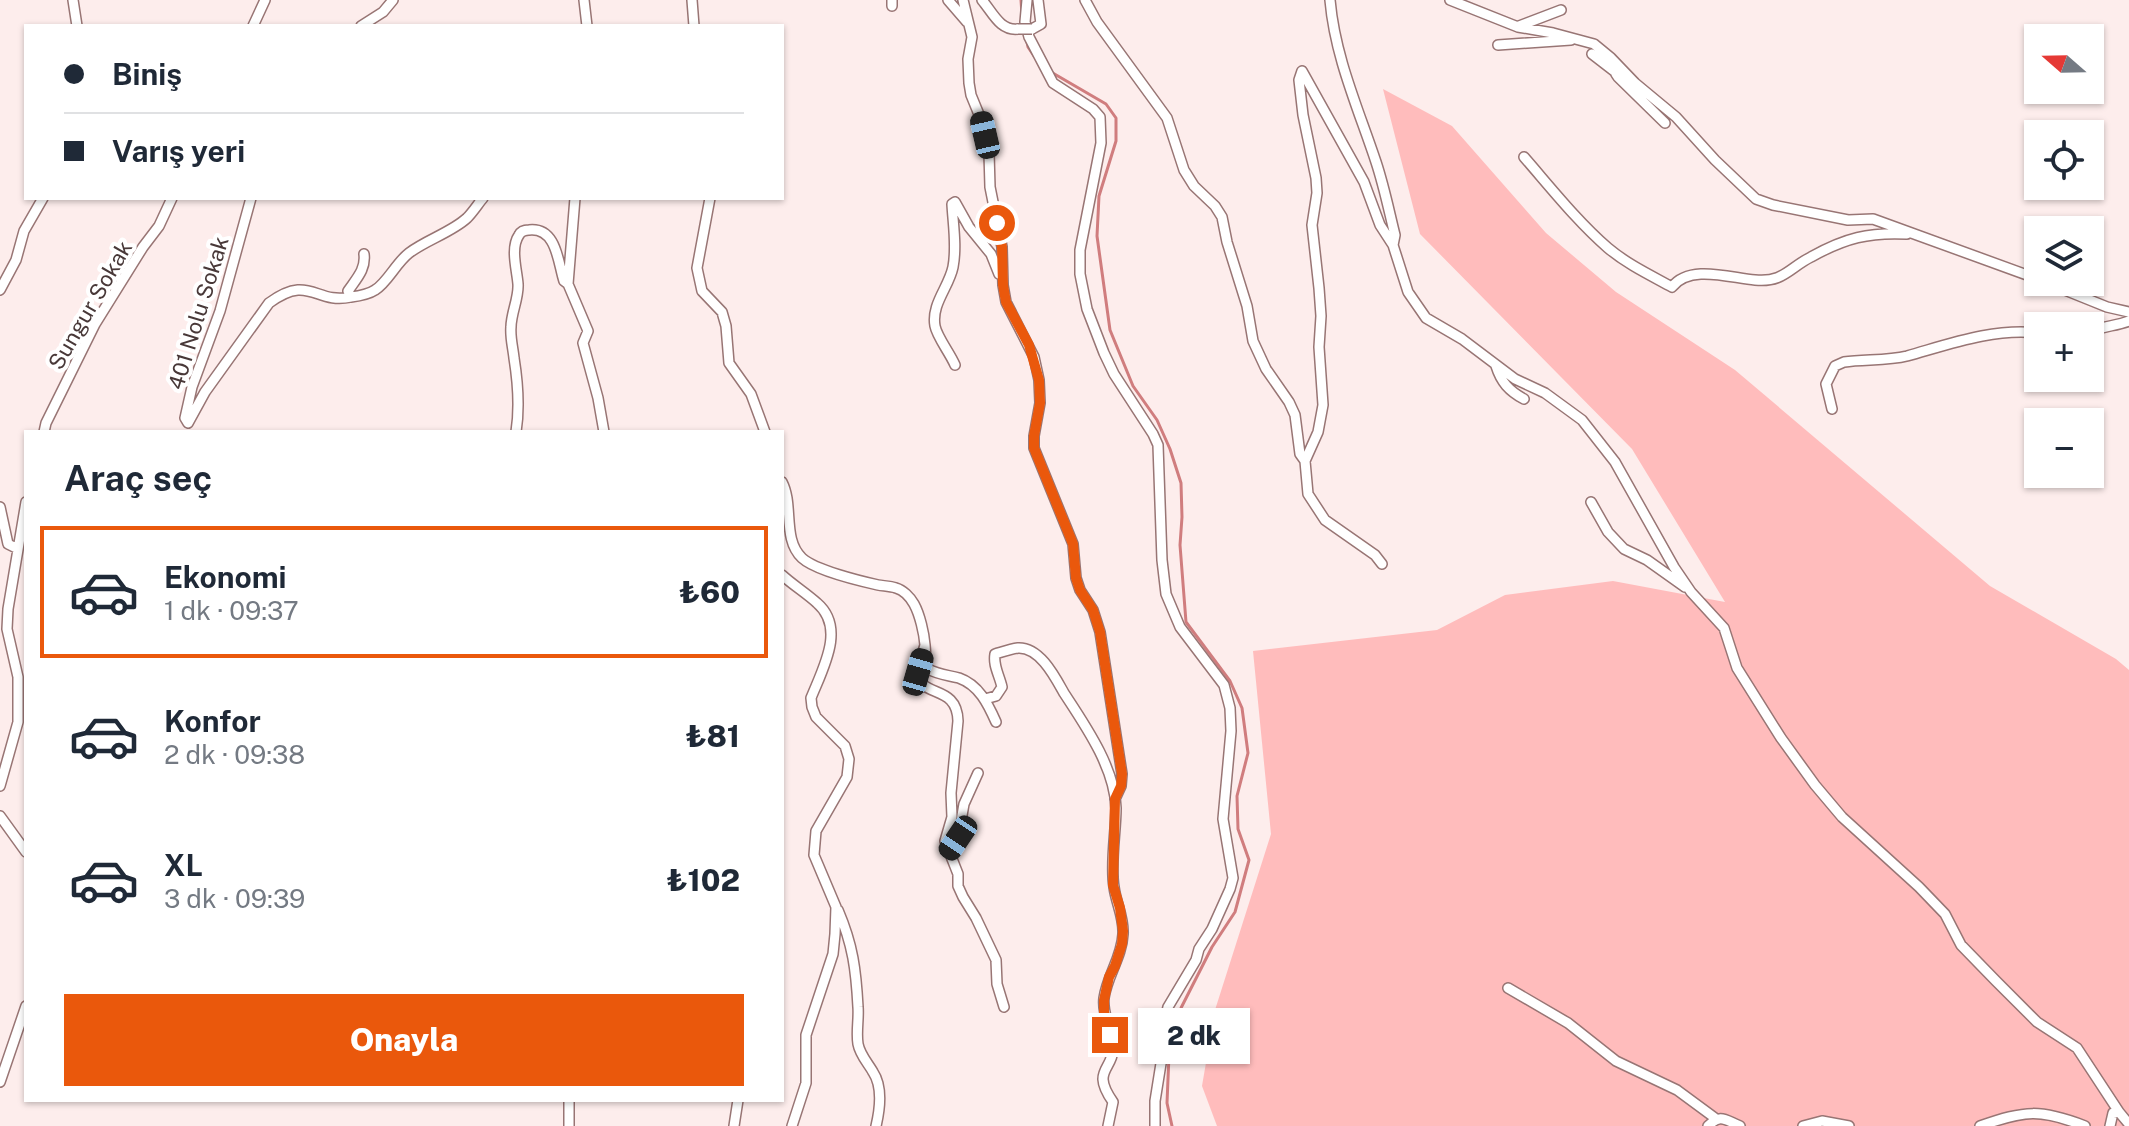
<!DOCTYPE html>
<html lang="tr">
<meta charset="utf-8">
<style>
:root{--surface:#fff;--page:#f2f2f3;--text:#1f2937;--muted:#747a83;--line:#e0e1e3;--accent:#ea580c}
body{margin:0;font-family:"Public Sans",sans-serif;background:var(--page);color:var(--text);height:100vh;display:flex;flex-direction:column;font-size:30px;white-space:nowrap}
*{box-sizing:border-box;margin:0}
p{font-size:26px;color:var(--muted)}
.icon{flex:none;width:44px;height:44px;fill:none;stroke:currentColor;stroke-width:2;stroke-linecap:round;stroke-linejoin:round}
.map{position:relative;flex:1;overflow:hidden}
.drawer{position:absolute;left:24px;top:430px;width:760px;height:672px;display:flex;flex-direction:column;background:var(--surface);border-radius:0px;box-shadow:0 2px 6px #0004}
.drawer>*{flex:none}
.hud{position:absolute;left:24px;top:24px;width:760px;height:176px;border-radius:0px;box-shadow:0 2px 6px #0004;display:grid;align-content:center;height:176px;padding:0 40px;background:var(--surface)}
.needle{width:52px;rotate:290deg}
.fabs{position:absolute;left:2024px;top:24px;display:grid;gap:16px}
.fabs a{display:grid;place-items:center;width:80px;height:80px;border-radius:0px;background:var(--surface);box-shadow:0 2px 6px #0004;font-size:40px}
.end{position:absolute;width:36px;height:36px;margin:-18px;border:10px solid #ea580c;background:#fff;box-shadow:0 0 0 4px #fff}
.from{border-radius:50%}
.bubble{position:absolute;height:56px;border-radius:0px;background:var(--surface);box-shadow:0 2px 6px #0004;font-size:26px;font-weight:800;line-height:56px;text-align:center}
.car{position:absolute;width:24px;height:48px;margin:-24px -12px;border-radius:10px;box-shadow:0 0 6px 2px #0007;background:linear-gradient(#222 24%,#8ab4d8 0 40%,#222 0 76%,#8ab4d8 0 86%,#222 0)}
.hud b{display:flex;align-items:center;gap:28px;height:76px;font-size:30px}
.hud b+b{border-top:2px solid var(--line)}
.hud i{width:20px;height:20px;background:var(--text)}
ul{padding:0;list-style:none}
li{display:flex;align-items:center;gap:24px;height:132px;margin:0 16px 12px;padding:0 24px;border:4px solid transparent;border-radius:0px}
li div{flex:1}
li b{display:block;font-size:30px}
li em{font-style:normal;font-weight:800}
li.on{border-color:var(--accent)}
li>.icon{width:72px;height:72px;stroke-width:1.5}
h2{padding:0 40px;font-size:36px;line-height:96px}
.button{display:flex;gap:16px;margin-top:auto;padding:16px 40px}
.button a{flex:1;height:92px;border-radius:0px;background:var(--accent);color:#fff;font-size:32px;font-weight:800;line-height:92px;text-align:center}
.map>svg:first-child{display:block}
.green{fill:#ffbcbc}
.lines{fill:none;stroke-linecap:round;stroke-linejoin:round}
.stream{stroke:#d07d7e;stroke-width:3}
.minor-casing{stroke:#987574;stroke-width:12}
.minor{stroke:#fff;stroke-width:9}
.minor-bridge-casing{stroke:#987574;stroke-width:12;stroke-linecap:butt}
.minor-bridge{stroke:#fff;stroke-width:9}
.route{stroke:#ea580c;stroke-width:10}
.labels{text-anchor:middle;stroke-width:8;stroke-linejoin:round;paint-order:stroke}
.street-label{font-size:22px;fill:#483838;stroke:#fff}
</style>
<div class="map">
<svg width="2129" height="1126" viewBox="0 0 2129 1126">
<rect width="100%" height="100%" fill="#fdedec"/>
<path class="green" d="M1383,89L1452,126L1546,233L1616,292L1735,370L1990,586L2116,659L2129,670V1126H1217L1202,1086L1215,1010L1271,834L1253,651L1437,630L1505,595L1613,581L1725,602L1632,449L1420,234Z"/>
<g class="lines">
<path class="stream" d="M1021,0L1022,15
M1027,42L1028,47L1034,56
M1051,72L1106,104L1116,118V141L1099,196L1097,236L1110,330L1133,386L1157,420L1170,449L1181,483L1182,517L1180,545L1186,622L1230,681L1242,708L1248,753L1237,796L1238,829L1249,860L1235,912L1212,947L1181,1008L1169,1055L1167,1103L1172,1126"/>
<defs>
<path id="minor" d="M73,0L77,26
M584,0L587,26
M692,0L694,26
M892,0V6
M948,0L967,22
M963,0L972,37L968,59L969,83L971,95L980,117L989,153L990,187L1002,247L1003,285L1006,302L1034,357L1039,380L1040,403L1034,436V448L1073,544L1076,578L1080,590L1093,610L1100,632L1122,774L1121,786L1115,799
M982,0C993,13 1000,31 1018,29
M1027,0L1025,22L1029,37L1053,83L1093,109L1100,117L1101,143L1080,250V274L1087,309L1104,353L1114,374L1153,434L1158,445L1162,560L1166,594L1180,627L1224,685L1230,708L1231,731L1223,819L1233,878L1230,889L1212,929L1199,949L1196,960L1168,1007L1163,1028V1051L1155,1101V1126
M1085,0L1097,22L1167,118L1184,170L1194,186L1215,206L1222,217L1227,242L1247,306L1253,341L1266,369L1289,402L1295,415L1300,454L1305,461L1308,494L1325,520L1375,555L1382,564
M1330,0C1335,57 1358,108 1376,162C1384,186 1389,211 1395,235L1393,245
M1450,0L1518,27L1553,33L1594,44L1611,58L1635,83L1676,117L1715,160L1756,199L1773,205L1848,220L1873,219L2038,279
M253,26L265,0
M361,26L383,12L393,0
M1519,26L1561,10
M1032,29L1041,24L1038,0
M1498,45L1571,40
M1592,54L1614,71L1619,67
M1619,67L1616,74L1618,77L1665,123
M1524,157C1551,188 1577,221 1608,248C1627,264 1650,275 1672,287C1690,264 1730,278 1755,280C1783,283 1789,268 1811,257C1845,238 1869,232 1907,234
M251,198L220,311L192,387L185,418L188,423L205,392L269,303C310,273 315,305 351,297C359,296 369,294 375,290C387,283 396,263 409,253C426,240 452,232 467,218C473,212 478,204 483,198
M710,198L697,268L702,291L722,312L726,326L729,363L751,394L765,432
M2045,282L2107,307L2129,312
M568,284L588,331L583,343L598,398L604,432
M0,290L16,260L24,231L43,198
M351,297L348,291C357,278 366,269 364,254
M2090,332C2103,326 2116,326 2129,321
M955,365C950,353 937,337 935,326C931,304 949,287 953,267C957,246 953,224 952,204L955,202L969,227L991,254L999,274
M1496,366C1501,382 1509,391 1524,399
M1832,409L1826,384L1835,366L1844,362C1864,359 1887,361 1907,356C1950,344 1993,328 2038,333
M44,432L46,423L95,324L143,247L159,226L172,198
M516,432C520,407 518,383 514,358C513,348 510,337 511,327C511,313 519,298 518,284C517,270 510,248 519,235C521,231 525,230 529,230C557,227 558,263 564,281L568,284L575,198
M1305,461L1318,432L1323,405L1319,347L1321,316L1319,288L1312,225L1317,193L1316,178L1303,115L1299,80L1302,71L1364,182L1380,225L1393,245L1408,292L1426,318L1462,339L1515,379L1545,393L1582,420L1615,462L1674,567L1691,592L1724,628L1737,668L1781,738L1815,785L1842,817L1919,887L1945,914L1961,945L1996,981L2037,1022L2077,1048L2119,1112
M782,482C794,505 782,539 802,558C815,570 860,581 878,585C883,586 890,586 896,588C903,590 910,597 914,604C920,615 924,633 925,645C926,655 925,660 928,669C939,675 948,675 959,678C979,685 988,704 996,722
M1591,502L1608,532L1624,549L1647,560L1685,587
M0,507L8,544L18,549
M782,575C793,585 806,593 817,603C846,628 823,668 811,698L812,707L816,717L845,746L849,759L847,777L816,831L814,855L836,907L835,934L833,954L806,1035V1083L792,1126
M925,645C923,653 918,663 918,670C917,700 957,682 958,721L951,793L952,817L945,841L958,874V886L963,897L976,918L996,960L997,984L1004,1007
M985,699L996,696L1002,687C999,674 993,666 995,654C1002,652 1011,649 1018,648C1040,647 1055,677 1064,693C1085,725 1115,768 1116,808C1116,832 1110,864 1114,887C1116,903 1124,917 1123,934C1122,957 1107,976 1104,998C1102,1015 1112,1029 1113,1046C1114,1071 1090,1069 1113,1102L1108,1126
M0,786L18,722V677L7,629L8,609L26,502
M0,816L26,852
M949,853L958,838L964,804L978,773
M838,910C853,945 856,970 858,1007C859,1019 856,1032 858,1044C860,1055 868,1063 873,1072C883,1087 880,1109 876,1126
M1508,988L1568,1023L1616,1061L1677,1090L1715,1118
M0,1082L26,1006
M569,1126V1100
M734,1126L738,1100
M1708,1126C1721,1113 1725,1120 1740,1126
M1803,1126L1822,1121L1849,1126
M1980,1126C2026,1110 2040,1109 2085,1126
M2110,1126L2113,1113L2119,1112L2129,1124"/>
</defs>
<use href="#minor" class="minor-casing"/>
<use href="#minor" class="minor"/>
<defs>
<path id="minor-bridge" d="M1018,29H1032"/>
</defs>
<use href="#minor-bridge" class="minor-bridge-casing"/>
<use href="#minor-bridge" class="minor-bridge"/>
</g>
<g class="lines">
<path class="route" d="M997,223L1002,247L1003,285L1006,302L1029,345L1039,380L1040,403L1034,436V448L1073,544L1076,578L1080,590L1093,610L1100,632L1122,774L1121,786L1115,799L1113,885L1120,908L1123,931L1122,944L1115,966L1109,977L1104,1000V1012L1110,1035"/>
</g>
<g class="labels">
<g class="street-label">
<text transform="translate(90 305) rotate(-60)" y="8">Sungur Sokak</text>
<text transform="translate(198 313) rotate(-73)" y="8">401 Nolu Sokak</text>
</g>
</g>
</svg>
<div class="fabs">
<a><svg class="needle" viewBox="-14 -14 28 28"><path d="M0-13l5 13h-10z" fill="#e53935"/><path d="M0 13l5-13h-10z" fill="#747a83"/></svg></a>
<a><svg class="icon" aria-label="locate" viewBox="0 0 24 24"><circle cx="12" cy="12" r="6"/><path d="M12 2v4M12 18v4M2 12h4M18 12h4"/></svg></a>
<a><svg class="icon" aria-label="layers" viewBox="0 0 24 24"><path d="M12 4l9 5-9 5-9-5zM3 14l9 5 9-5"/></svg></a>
<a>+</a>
<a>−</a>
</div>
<i class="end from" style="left:997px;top:223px"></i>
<i class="end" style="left:1110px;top:1035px"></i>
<div class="bubble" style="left:1138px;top:1008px;width:112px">2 dk</div>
<i class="car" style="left:985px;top:135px;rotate:347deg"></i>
<i class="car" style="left:918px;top:672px;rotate:16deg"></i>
<i class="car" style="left:958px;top:838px;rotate:214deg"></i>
<div class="hud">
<b><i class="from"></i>Biniş</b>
<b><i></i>Varış yeri</b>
</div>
<section class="drawer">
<h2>Araç seç</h2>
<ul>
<li class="on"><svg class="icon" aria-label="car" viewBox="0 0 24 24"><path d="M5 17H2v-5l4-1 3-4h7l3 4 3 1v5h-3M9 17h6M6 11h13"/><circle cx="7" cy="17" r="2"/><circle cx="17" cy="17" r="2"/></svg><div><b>Ekonomi</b><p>1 dk · 09:37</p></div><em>₺60</em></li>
<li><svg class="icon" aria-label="car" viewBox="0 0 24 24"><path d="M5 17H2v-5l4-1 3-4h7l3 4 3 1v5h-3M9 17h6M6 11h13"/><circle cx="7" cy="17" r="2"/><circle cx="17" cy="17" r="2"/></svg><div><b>Konfor</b><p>2 dk · 09:38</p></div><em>₺81</em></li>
<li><svg class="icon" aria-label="car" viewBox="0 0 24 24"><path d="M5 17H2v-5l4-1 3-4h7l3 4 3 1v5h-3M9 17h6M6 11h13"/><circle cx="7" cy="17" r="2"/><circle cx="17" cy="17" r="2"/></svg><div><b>XL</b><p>3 dk · 09:39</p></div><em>₺102</em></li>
</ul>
<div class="button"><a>Onayla</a></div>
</section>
</div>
